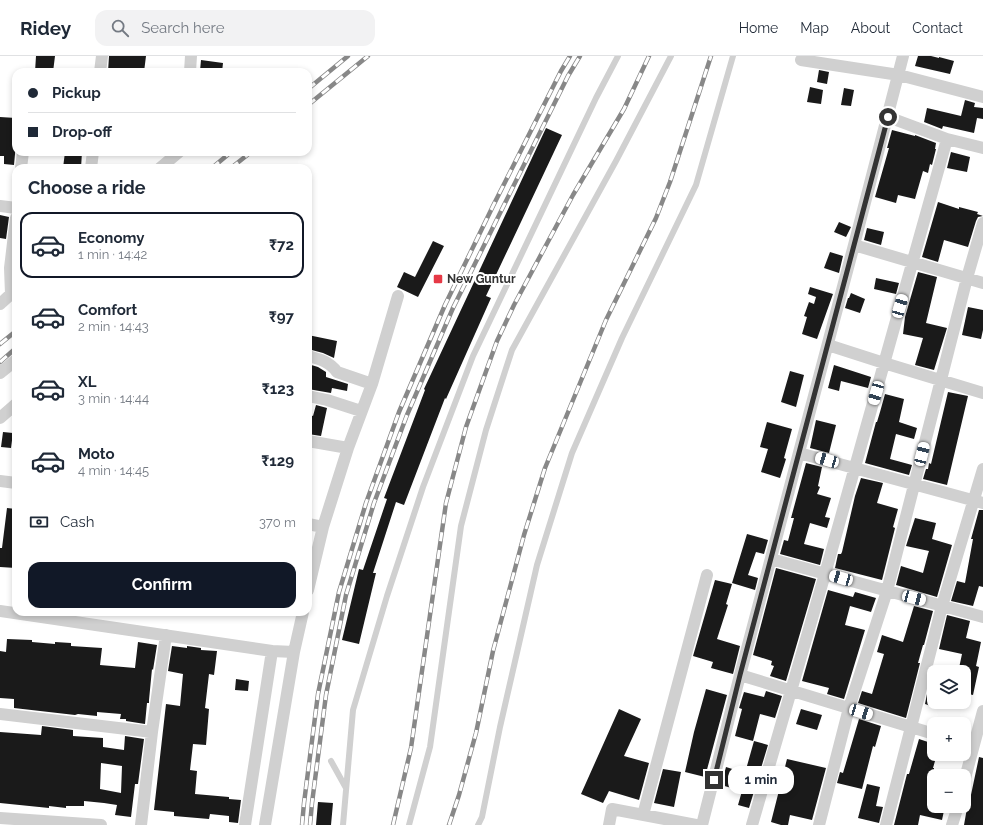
<!DOCTYPE html>
<meta charset="utf-8">
<style>
:root{--surface:#fff;--page:#f2f2f3;--text:#1f2937;--muted:#747a83;--line:#e0e1e3;--accent:#111827}
body{margin:0;font-family:Raleway,sans-serif;background:var(--page);color:var(--text);height:100vh;display:flex;flex-direction:column;font-size:15px;white-space:nowrap}
*{box-sizing:border-box;margin:0}
p{font-size:13px;color:var(--muted)}
.icon{flex:none;width:22px;height:22px;fill:none;stroke:currentColor;stroke-width:2;stroke-linecap:round;stroke-linejoin:round}
.map{position:relative;flex:1;overflow:hidden}
.sheet{position:absolute;left:12px;top:108px;width:300px;height:452px;display:flex;flex-direction:column;background:var(--surface);border-radius:12px;box-shadow:0 2px 6px #0003}
.sheet>*{flex:none}
.top-card{position:absolute;left:12px;top:12px;width:300px;height:88px;border-radius:12px;box-shadow:0 2px 6px #0003;display:grid;align-content:center;height:88px;padding:0 16px;background:var(--surface)}
.fabs{position:absolute;left:927px;top:609px;display:grid;gap:8px}
.fabs a{display:grid;place-items:center;width:44px;height:44px;border-radius:8px;background:var(--surface);box-shadow:0 2px 6px #0003;font-size:20px}
.end{position:absolute;width:18px;height:18px;margin:-9px;border:5px solid #333;background:#fff;box-shadow:0 0 0 2px #fff}
.from{border-radius:50%}
.bubble{position:absolute;height:28px;border-radius:12px;background:var(--surface);box-shadow:0 2px 6px #0003;font-size:13px;font-weight:700;line-height:28px;text-align:center}
.car{position:absolute;width:12px;height:24px;margin:-12px -6px;border-radius:5px;box-shadow:0 0 3px 1px #0007;background:linear-gradient(#fff 24%,#345 0 40%,#fff 0 76%,#345 0 86%,#fff 0)}
.top-card b{display:flex;align-items:center;gap:14px;height:38px;font-size:15px}
.top-card b+b{border-top:1px solid var(--line)}
.top-card i{width:10px;height:10px;background:var(--text)}
ul{padding:0;list-style:none}
li{display:flex;align-items:center;gap:12px;height:66px;margin:0 8px 6px;padding:0 8px;border:2px solid transparent;border-radius:12px}
li div{flex:1}
li b{display:block;font-size:15px}
li em{font-style:normal;font-weight:700}
li.active{border-color:var(--accent)}
li>.icon{width:36px;height:36px;stroke-width:1.5}
h2{padding:0 16px;font-size:18px;line-height:48px}
.pay{display:flex;align-items:center;gap:10px;height:44px;padding:0 16px;font-size:15px}
.pay p{margin-inline-start:auto}
.primary-button{display:flex;gap:8px;margin-top:auto;padding:8px 16px}
.primary-button a{flex:1;height:46px;border-radius:12px;background:var(--accent);color:#fff;font-size:16px;font-weight:700;line-height:46px;text-align:center}
header{display:flex;align-items:center;gap:24px;box-sizing:border-box;height:56px;padding:0 20px;background:var(--surface);border-bottom:1px solid var(--line)}
header strong{font-size:19px}
nav{display:flex;gap:22px;margin-inline-start:auto;font-size:14px}
.search{width:280px;height:36px;background:var(--page);display:flex;align-items:center;gap:10px;box-sizing:border-box;padding:0 14px;border-radius:12px;color:var(--muted);font-size:15px}
.map>svg:first-child{display:block}
.building{fill:#1a1a1a;fill-rule:evenodd}
.lines{fill:none;stroke-linecap:round;stroke-linejoin:round}
.service{stroke:#d0d0d0;stroke-width:6}
.minor{stroke:#d0d0d0;stroke-width:12}
.rail-casing{stroke:#888;stroke-width:4.5}
.rail{stroke:#fff;stroke-width:3;stroke-dasharray:9;stroke-linecap:butt}
.route{stroke:#333;stroke-width:5}
.poi-dot{fill:#e63946;stroke:#fff;stroke-width:1.5}
.labels{text-anchor:middle;stroke-width:4;stroke-linejoin:round;paint-order:stroke}
.poi-label{font-size:12px;font-weight:bold;fill:#333;stroke:#fff;text-anchor:start}
</style>
<header>
<strong>Ridey</strong>
<div class="search"><svg class="icon" aria-label="search" viewBox="0 0 24 24"><circle cx="10" cy="10" r="6"/><path d="M15 15l6 6"/></svg>Search here</div>
<nav><a>Home</a><a>Map</a><a>About</a><a>Contact</a></nav>
</header>
<div class="map">
<svg width="983" height="769" viewBox="0 0 983 769">
<rect width="100%" height="100%" fill="#fff"/>
<path class="building" d="M36,0H55L53,16H35Z
M109,0H146L144,16H108Z
M918,0H931L939,2V1L954,5L950,18L915,10Z
M201,4L223,7L222,16L200,15Z
M819,14L829,16L827,28L817,26Z
M810,31L823,34L821,48L807,46Z
M844,32L854,34L851,50L841,49Z
M965,44L975,47L974,51L983,52V63L977,62L974,77L943,70L942,73L924,66L927,52L961,60Z
M0,61L16,62V87L14,109L4,108V100H0Z
M546,72L562,79L486,240L491,242L446,343L445,342L404,449L396,446L373,517H376L359,588L342,584L359,513L363,514L387,443L384,442L425,334L424,333Z
M892,74L915,80V79L936,87L935,93H936L932,109L930,108L928,117L923,115L915,143L898,139L896,147L875,141L889,92H887Z
M65,96H82L81,112H63Z
M951,96L970,101L967,116L947,112Z
M938,146L959,153V151L978,156L977,158L983,160L978,161L976,165L968,191L944,184L938,206L922,201Z
M0,159L9,161L6,183L0,182Z
M839,166L851,171L846,181L834,176Z
M867,172L884,176L881,189L864,184Z
M433,185L444,190L418,241L397,231L404,216L415,221Z
M830,196L843,200L839,217L824,212Z
M918,216L937,221L926,267L947,272L934,314L915,309L923,282L903,278L905,261Z
M876,222L899,227L896,238L874,233Z
M810,231L833,238L817,283L802,278L807,261L804,260L809,246L814,248L816,241L808,238Z
M851,237L865,243L860,257L845,252L848,242H849Z
M968,251L983,254V274L981,283L962,279Z
M308,279L337,285L334,302L323,297L308,293Z
M308,308L318,311L326,316V321L348,328L347,335L332,332L331,337L308,333Z
M834,309L871,321L868,332L841,325L839,335L828,332Z
M790,315L804,319L796,351L781,346Z
M948,336L968,340L947,429L923,423L926,413H928L929,407L931,408Z
M885,338L904,343L899,366L917,372L914,383L896,378L890,403L912,409L909,419L865,407L876,366H877L880,356Z
M316,349L327,352L321,380L308,378V358L313,360Z
M816,364L836,369L829,397L810,392Z
M767,366L792,373L784,402L786,403L780,422L761,416L768,393L760,391Z
M3,376L13,377L11,392L1,391Z
M806,407L822,411L818,430L820,431L817,438L831,442L825,461L830,462L827,472L810,467L804,488L824,493L820,509L780,498L784,484L788,485L794,462H791Z
M861,422L883,427L877,447L898,453L893,471L895,472L882,524L835,512L838,498H841L842,496L855,440Z
M7,452L16,453V512L0,511V492H2Z
M979,454H983V531L979,530L973,550L951,545L957,525L965,527L973,483H971Z
M915,462L936,467L932,483L952,489L937,541L896,529L901,510L923,517L928,498L929,495L906,490Z
M747,478L768,484L764,498L756,496L748,519L758,522L755,534L732,527Z
M776,512L816,523L786,625L770,620L774,610L771,609L772,605L753,599Z
M715,524L732,528L726,548L728,549L717,583L740,590L733,618L711,612L713,606L693,600Z
M828,534L853,541L855,536L876,542L871,556L850,550L845,569L865,574L844,643L827,638L829,632L802,625Z
M914,550L933,555L924,589H923L918,607H920L906,662L858,647L862,635L872,638L884,598L877,596L882,579L903,586Z
M947,559L970,565L966,582L981,586L976,610L979,611L973,639L964,637V613L959,612L962,598L939,593Z
M7,583L32,584V586L55,588V586L71,587V590L102,592L100,609L135,612L138,586L157,589L153,614L152,613L149,644V647H147L145,668L126,665V663H120L121,658L97,656V660L78,658L75,659L14,652V643L0,642V595L6,596Z
M172,590L187,592V590L201,592V594L217,595L214,619L209,618L205,652L209,653L206,689L193,688L190,714L197,715L195,738L229,741V743L241,744L238,767L229,766V760L210,758L209,763L174,760V756L154,754L166,648L180,650L183,618L168,615Z
M236,623L249,625L248,635L235,634Z
M706,633L727,639L705,721L685,716L694,676Z
M928,633L934,635V651L925,648Z
M766,635L782,640L775,662L760,658L753,685L735,680L742,653L739,652L744,636L764,641Z
M619,653L641,663L624,700L649,707L639,744L609,735L603,747L581,738Z
M801,653L822,659L817,674L796,668Z
M859,663L881,670L875,691L873,690L862,733L837,727L840,716L843,717Z
M42,670L73,674V680L103,682V691L124,694L125,680L144,683L138,728H135L131,761L115,759L117,749L104,747L84,745V750H66V752L49,750V752L0,747V676L41,679ZM101,707L122,710L121,737L100,733Z
M919,683L934,688V698H937L933,712H934V750H945L942,764L920,759L918,769H894L907,718H909Z
M754,685L768,689L749,752L738,749L742,735L721,729L726,711L745,717Z
M979,701L983,702V769H964L967,752L968,753Z
M787,703L826,712L812,764L790,759L788,769H781L771,766Z
M663,713L681,716L674,751L654,747Z
M867,728L880,731L876,750L883,751L879,767L858,762Z
M318,746L333,747L331,769H316Z"/>
<g class="lines">
<path class="service" d="M331,705L346,732
M343,769L353,654L387,540L423,431L473,300L596,42L618,0
M409,769L430,691L461,470L486,374L512,294L616,105L671,0
M478,769L482,761L500,671L537,509L572,397L622,282L696,129L733,0"/>
<path class="minor" d="M801,4L899,19L983,41
M100,16L102,0
M190,16L191,0
M888,61L947,83L983,92
M21,112L23,96
M91,112L93,96
M160,112L179,96
M0,150L16,152
M854,189L983,227
M0,248L11,238L10,212L16,162
M828,289L884,307L983,337
M308,300C320,303 330,306 337,316L372,328
M0,317L16,304
M308,340L327,344L361,355
M0,362L16,348
M308,385L348,392
M799,397L983,447
M0,425L16,427
M308,468L323,471
M771,503L983,561
M308,534L323,471L348,392L372,328L398,240
M0,555L272,595L294,596
M740,619L934,678
M0,658L152,676
M964,726L983,655
M643,759L707,519
M0,762L101,769
M141,769L152,676L166,579
M245,769L272,595
M265,769L294,596L303,556
M609,769L612,753L696,769
M702,769L740,619L854,189L903,0
M752,769L825,518L947,83
M819,769L849,652L887,535L967,222L983,167
M886,769L942,550L983,413
M952,769L958,750"/>
<defs>
<path id="rail" d="M308,33L348,0
M308,49L368,0
M212,112L231,96
M231,112L251,96
M0,288L16,275
M0,306L16,292
M302,769L304,747L318,638L339,536L366,447L399,356L445,249L493,150L561,15L570,0
M310,769L312,747L326,639L346,539L374,447L407,359L453,252L568,20L580,0
M393,769L411,692L446,447L466,371L497,285L514,249L573,139L624,53L649,0
M449,769L459,739L476,677L493,595L524,479L545,412L606,264L656,162L670,126L711,0"/>
</defs>
<use href="#rail" class="rail-casing"/>
<use href="#rail" class="rail"/>
</g>
<g class="lines">
<path class="route" d="M714,724L740,619L888,61"/>
</g>
<rect class="poi-dot" x="433" y="218" width="10" height="10" rx="2"/>
<g class="labels">
<g class="poi-label">
<text x="447" y="227">New Guntur</text>
</g>
</g>
</svg>
<div class="fabs">
<a><svg class="icon" aria-label="layers" viewBox="0 0 24 24"><path d="M12 4l9 5-9 5-9-5zM3 14l9 5 9-5"/></svg></a>
<a>+</a>
<a>−</a>
</div>
<i class="end from" style="left:888px;top:61px"></i>
<i class="end" style="left:714px;top:724px"></i>
<div class="bubble" style="left:728px;top:710px;width:66px">1 min</div>
<i class="car" style="left:900px;top:250px;rotate:16deg"></i>
<i class="car" style="left:876px;top:337px;rotate:196deg"></i>
<i class="car" style="left:922px;top:398px;rotate:14deg"></i>
<i class="car" style="left:827px;top:404px;rotate:286deg"></i>
<i class="car" style="left:841px;top:522px;rotate:286deg"></i>
<i class="car" style="left:914px;top:542px;rotate:105deg"></i>
<i class="car" style="left:861px;top:656px;rotate:107deg"></i>
<div class="top-card">
<b><i class="from"></i>Pickup</b>
<b><i></i>Drop-off</b>
</div>
<section class="sheet">
<h2>Choose a ride</h2>
<ul>
<li class="active"><svg class="icon" aria-label="car" viewBox="0 0 24 24"><path d="M5 17H2v-5l4-1 3-4h7l3 4 3 1v5h-3M9 17h6M6 11h13"/><circle cx="7" cy="17" r="2"/><circle cx="17" cy="17" r="2"/></svg><div><b>Economy</b><p>1 min · 14:42</p></div><em>₹72</em></li>
<li><svg class="icon" aria-label="car" viewBox="0 0 24 24"><path d="M5 17H2v-5l4-1 3-4h7l3 4 3 1v5h-3M9 17h6M6 11h13"/><circle cx="7" cy="17" r="2"/><circle cx="17" cy="17" r="2"/></svg><div><b>Comfort</b><p>2 min · 14:43</p></div><em>₹97</em></li>
<li><svg class="icon" aria-label="car" viewBox="0 0 24 24"><path d="M5 17H2v-5l4-1 3-4h7l3 4 3 1v5h-3M9 17h6M6 11h13"/><circle cx="7" cy="17" r="2"/><circle cx="17" cy="17" r="2"/></svg><div><b>XL</b><p>3 min · 14:44</p></div><em>₹123</em></li>
<li><svg class="icon" aria-label="car" viewBox="0 0 24 24"><path d="M5 17H2v-5l4-1 3-4h7l3 4 3 1v5h-3M9 17h6M6 11h13"/><circle cx="7" cy="17" r="2"/><circle cx="17" cy="17" r="2"/></svg><div><b>Moto</b><p>4 min · 14:45</p></div><em>₹129</em></li>
</ul>
<div class="pay"><svg class="icon" aria-label="cash" viewBox="0 0 24 24"><path d="M3 7h18v10H3z"/><circle cx="12" cy="12" r="2"/></svg>Cash<p>370 m</p></div>
<div class="primary-button"><a>Confirm</a></div>
</section>
</div>
